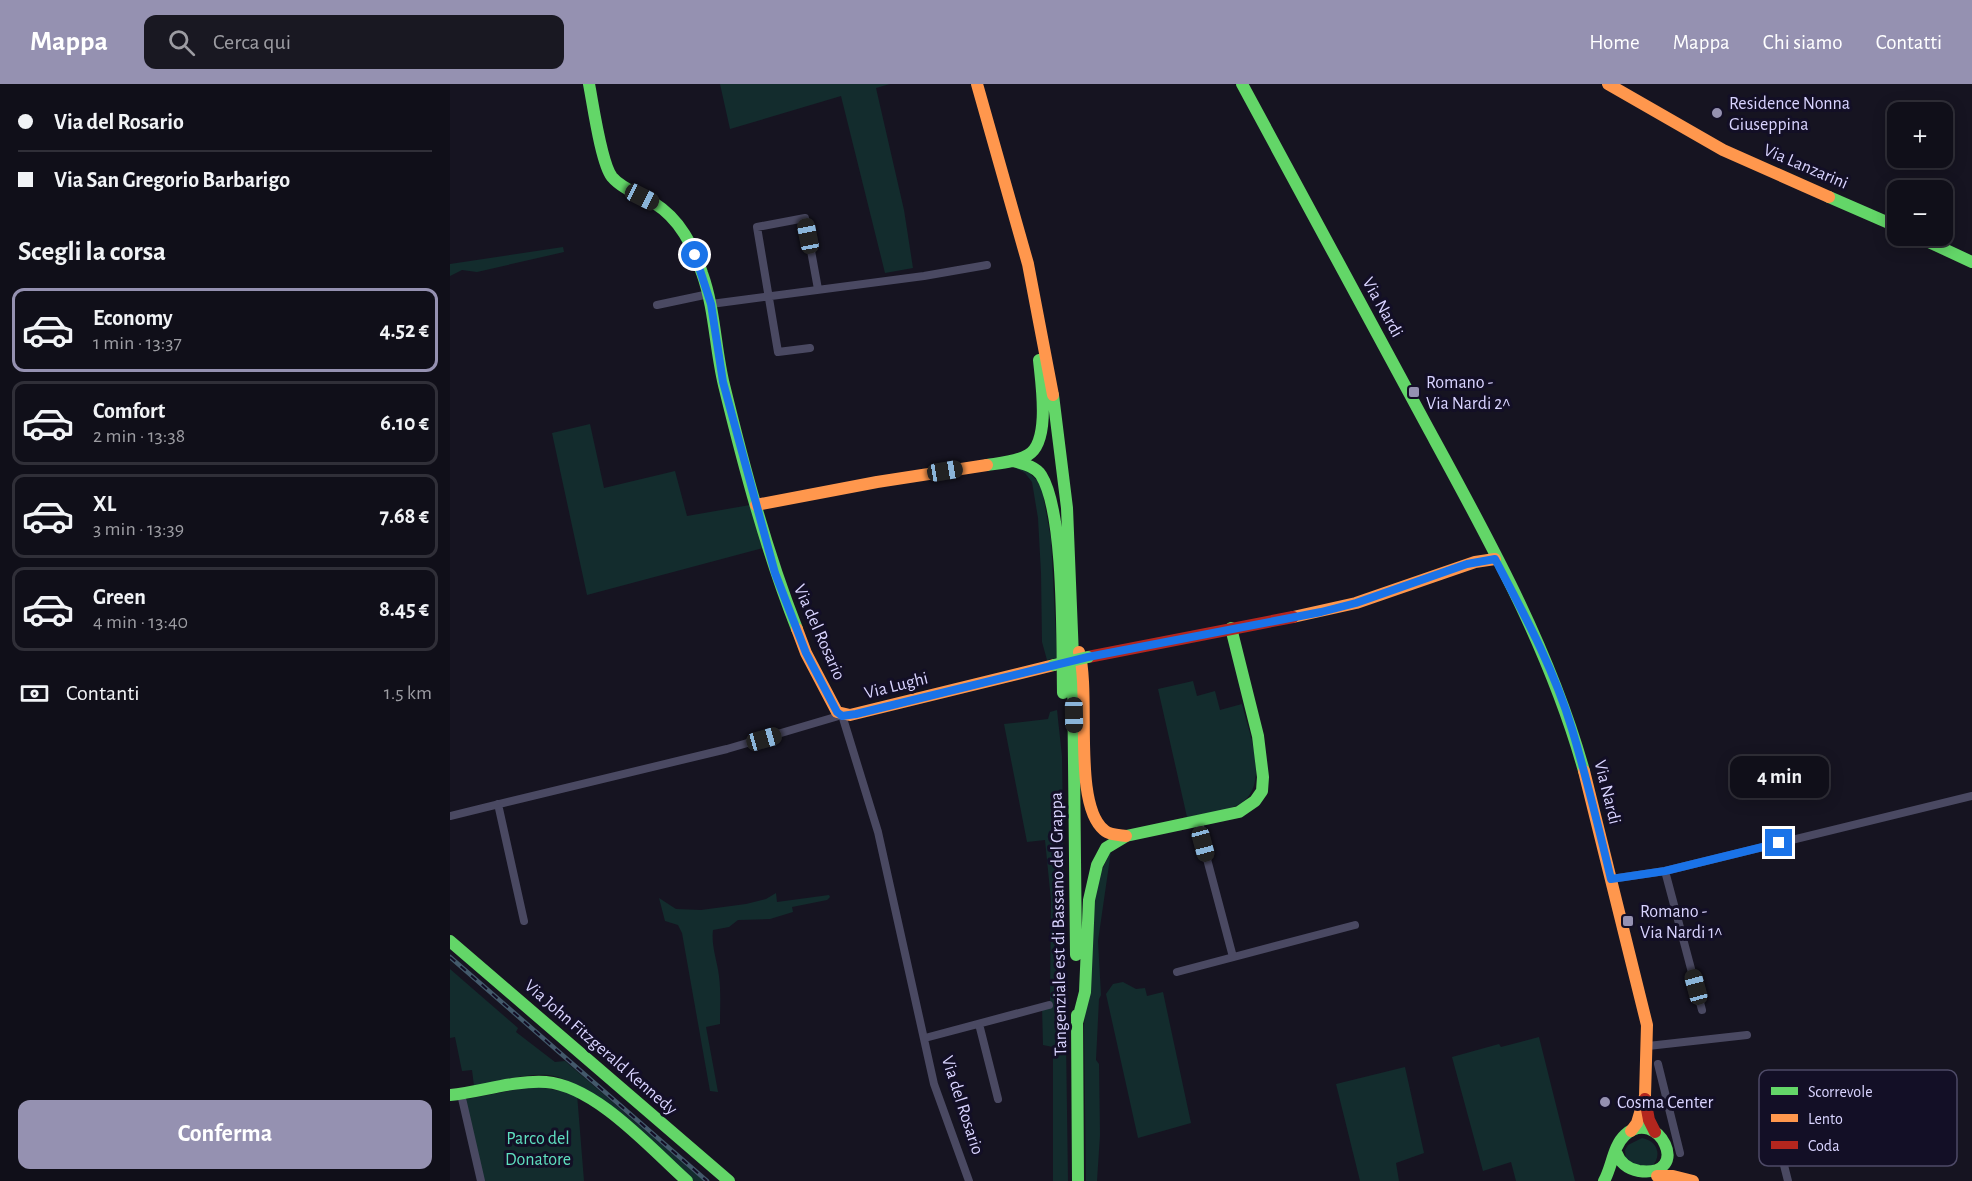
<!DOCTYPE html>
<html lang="it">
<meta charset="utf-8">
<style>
:root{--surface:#100f19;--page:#191822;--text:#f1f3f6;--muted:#9c9ca2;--line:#302f38;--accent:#9591b1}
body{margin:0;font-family:"Alegreya Sans",sans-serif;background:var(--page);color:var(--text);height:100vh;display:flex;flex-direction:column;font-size:22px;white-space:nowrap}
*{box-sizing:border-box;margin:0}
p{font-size:20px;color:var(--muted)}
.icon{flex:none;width:33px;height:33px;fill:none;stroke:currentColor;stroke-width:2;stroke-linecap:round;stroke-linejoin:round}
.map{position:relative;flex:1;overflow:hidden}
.side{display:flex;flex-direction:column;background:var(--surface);width:450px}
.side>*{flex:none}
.guide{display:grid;align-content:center;height:132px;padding:0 18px;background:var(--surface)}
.fabs{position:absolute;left:1437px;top:18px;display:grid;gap:12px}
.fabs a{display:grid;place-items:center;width:66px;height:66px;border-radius:12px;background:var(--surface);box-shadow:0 3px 15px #0003,0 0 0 2px var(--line);font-size:30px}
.end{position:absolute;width:27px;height:27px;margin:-14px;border:8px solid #1a73e8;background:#fff;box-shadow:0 0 0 3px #fff}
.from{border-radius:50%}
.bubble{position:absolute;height:42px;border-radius:12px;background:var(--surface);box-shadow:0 3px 15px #0003,0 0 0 2px var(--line);font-size:20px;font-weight:700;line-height:42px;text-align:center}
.car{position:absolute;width:18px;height:36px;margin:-18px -9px;border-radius:8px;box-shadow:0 0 4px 2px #0007;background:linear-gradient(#222 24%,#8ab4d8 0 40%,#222 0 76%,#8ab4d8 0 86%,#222 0)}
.guide b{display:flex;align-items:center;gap:21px;height:57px;font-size:22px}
.guide b+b{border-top:2px solid var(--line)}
.guide i{width:15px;height:15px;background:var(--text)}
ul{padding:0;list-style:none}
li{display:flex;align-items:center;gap:18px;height:84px;margin:0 12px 9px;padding:0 6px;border:3px solid var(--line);border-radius:12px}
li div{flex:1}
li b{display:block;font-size:22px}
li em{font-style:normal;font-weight:700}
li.current{border-color:var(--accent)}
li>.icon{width:54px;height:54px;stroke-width:1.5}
h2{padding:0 18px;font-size:27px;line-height:72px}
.pay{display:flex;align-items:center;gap:15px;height:66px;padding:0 18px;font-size:22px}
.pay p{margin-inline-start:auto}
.cta{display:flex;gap:12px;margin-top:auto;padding:12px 18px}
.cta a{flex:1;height:69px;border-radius:12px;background:var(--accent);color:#fff;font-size:24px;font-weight:700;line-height:69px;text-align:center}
header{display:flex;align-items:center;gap:36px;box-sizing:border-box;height:84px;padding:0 30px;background:var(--accent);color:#fff}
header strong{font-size:28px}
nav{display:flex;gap:33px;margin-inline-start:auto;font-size:21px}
.search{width:420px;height:54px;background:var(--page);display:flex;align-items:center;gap:15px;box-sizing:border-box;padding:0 21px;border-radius:12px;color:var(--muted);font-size:22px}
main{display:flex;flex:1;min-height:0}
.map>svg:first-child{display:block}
.green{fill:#132c2d}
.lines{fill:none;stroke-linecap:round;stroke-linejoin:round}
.street{stroke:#4a4962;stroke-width:8}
.fast{stroke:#63d668;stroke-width:12}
.slow{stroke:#ff974d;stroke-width:12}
.jam{stroke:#b3261e;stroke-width:12}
.rail-casing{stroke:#43596b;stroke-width:4.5}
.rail{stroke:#130f26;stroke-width:2;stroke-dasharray:7;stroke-linecap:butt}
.fast-bridge{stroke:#63d668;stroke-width:12}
.route{stroke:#1a73e8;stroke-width:8}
.poi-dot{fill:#9591b1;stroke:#130f26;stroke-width:2}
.labels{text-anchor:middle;stroke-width:6;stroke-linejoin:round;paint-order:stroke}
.poi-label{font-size:18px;fill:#d9d4ff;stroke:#130f26;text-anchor:start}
.street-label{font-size:18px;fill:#d9d4ff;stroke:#130f26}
.park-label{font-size:18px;fill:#5fe0c0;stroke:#130f26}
.key{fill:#130f26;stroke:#4e4a67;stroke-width:1.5}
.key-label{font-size:16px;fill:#d9d4ff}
</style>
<header>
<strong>Mappa</strong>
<div class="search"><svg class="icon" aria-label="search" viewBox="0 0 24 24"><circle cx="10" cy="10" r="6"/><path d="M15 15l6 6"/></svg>Cerca qui</div>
<nav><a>Home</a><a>Mappa</a><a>Chi siamo</a><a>Contatti</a></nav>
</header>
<main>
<section class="side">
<div class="guide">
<b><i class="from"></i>Via del Rosario</b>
<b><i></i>Via San Gregorio Barbarigo</b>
</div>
<h2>Scegli la corsa</h2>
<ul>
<li class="current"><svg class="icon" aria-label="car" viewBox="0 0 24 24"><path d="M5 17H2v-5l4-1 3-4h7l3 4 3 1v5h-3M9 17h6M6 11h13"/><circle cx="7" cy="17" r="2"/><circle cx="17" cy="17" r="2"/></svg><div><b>Economy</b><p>1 min · 13:37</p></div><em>4.52 €</em></li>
<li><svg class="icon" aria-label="car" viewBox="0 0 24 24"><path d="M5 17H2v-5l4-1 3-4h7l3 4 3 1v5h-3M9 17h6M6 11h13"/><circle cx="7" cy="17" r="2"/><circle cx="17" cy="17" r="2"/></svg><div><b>Comfort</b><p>2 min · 13:38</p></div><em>6.10 €</em></li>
<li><svg class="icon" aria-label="car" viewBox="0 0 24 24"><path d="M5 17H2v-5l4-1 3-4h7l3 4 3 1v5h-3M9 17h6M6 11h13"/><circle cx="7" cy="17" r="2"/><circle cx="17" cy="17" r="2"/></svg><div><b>XL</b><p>3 min · 13:39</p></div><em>7.68 €</em></li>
<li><svg class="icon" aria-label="car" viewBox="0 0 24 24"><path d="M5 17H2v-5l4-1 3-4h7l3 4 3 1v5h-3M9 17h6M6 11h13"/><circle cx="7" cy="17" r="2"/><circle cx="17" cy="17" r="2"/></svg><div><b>Green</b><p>4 min · 13:40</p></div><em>8.45 €</em></li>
</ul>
<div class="pay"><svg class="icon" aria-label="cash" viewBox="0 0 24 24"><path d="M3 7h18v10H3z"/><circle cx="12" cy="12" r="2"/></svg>Contanti<p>1.5 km</p></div>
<div class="cta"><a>Conferma</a></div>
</section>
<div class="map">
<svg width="1522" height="1097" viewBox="0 0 1522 1097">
<rect width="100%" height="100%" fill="#161421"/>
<path class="green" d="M270,0H440L426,4L454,126L463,184L435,189L391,12L280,45Z
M113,163L114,168L27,188L12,186L0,192V180Z
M140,340L154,404L225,387L237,432L300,421L313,464L137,511L102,349Z
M569,379L591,400L601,455L607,574L597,576L592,558L591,489L588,434L582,398L575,389L566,384Z
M743,597L747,612L765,607L770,626L792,620C799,650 824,708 783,723C769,728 752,730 737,733L708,605Z
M607,626L612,672L618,1097H603V963L593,961L592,922L600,920L601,816L595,756L577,758L554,640L598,635L600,628Z
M661,767L648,857L651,911L649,915L646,976L649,980L650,1051L647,1097H636L634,942L643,805Z
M326,809L327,818L379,811L380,813L377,816L342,823L343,828L320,835L288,836L279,843L263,846C261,862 267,876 269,892C271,908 270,924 270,940L256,943L268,1008L260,1007L232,849L228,841L215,837L209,814L226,825L251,826L296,820L316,815Z
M0,885L68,944L66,948L105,978L115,977L254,1097H242C209,1068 139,995 98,991C74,989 47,998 24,1002L22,986L12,987L5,953L0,954Z
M673,898L686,905L695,904L697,912L713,908L741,1039L688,1054L656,910L663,900Z
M1089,953L1125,1097H1066L1061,1078L1033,1087L1002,973L1049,960L1051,963Z
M955,983L974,1069L946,1079L949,1097H910L886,1000Z
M84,1002L127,1010L134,1097H33L16,1017L17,1015Z
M1192,1054C1209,1057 1213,1074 1199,1085L1176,1077L1175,1066L1178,1061Z"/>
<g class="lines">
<path class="street" d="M261,220L474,192L537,181
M207,221L259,210
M360,264L328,268L307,143L355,134L368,205
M48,720L74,837
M0,732L277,665L392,631L428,748L484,1000L519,1097
M749,736L753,760L783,873
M1215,787L1252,926
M1161,795L1215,787L1522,712
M727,888L905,841
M529,940L548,1015
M475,954L599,921
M1198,962L1297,951
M1208,980L1230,1069
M11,1010L31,1097
M1318,1018L1338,1097"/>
<path class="fast" d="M139,0C143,20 151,79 162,93C172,105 191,111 204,119C230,135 243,162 252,189C265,225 265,264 274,301C294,383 316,466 347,545
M792,0C854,115 916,229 978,344C1038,454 1100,565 1134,687
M1379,113L1448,143
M1466,152L1522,178
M603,311L617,424L623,573
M563,377C573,380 585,382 591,391C615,429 612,560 613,609
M537,381C550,379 566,378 578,371C601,358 591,298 589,276
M623,583L626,871
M0,857L279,1097
M627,931L628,1097
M627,939L635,908L639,816L647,781L656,764L676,752L789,728L805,717L812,707L813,693L808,652L781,544
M0,1011C31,1008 64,996 96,998C146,1002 201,1065 237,1097
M1154,1097C1162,1083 1163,1062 1175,1051C1208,1021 1244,1094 1189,1087C1177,1085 1170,1079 1166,1068"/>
<path class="slow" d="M527,0L578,180L603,311
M1158,0L1273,66L1379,113
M306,421L427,398L537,381
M843,533L906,519L1025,478L1045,475
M347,545L356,569L387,628L400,631L604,581
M629,568C641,610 622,720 654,746C659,751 669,751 676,752
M1134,687L1197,941L1195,1012L1187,1039L1181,1047
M1207,1092H1223L1243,1097"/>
<path class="jam" d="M638,573L843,533
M1195,1015L1199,1036L1205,1048"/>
<defs>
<path id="rail" d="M0,873L257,1097"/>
</defs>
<use href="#rail" class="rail-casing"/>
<use href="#rail" class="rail"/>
<path class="fast-bridge" d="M604,581L638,573"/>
</g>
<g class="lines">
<path class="route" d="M245,171L261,220L273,298L325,489L356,569L387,628L392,632L406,630L638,573L871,528L906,519L1017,480L1045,475C1074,530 1104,585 1122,645C1137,695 1149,745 1161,795L1215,787L1329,759"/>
</g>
<g class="poi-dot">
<circle cx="1267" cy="29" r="6"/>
<rect x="958" y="302" width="12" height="12" rx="3"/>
<rect x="1172" y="831" width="12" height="12" rx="3"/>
<circle cx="1155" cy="1018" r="6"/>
</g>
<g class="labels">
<g class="poi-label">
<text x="1279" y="25">Residence Nonna<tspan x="1279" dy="21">Giuseppina</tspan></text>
<text x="976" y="304">Romano -<tspan x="976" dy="21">Via Nardi 2^</tspan></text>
<text x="1190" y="833">Romano -<tspan x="1190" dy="21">Via Nardi 1^</tspan></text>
<text x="1167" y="1024">Cosma Center</text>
</g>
<g class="street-label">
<text transform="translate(1356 82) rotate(23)" y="6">Via Lanzarini</text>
<text transform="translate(933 223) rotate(61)" y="6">Via Nardi</text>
<text transform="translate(370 548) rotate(66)" y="6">Via del Rosario</text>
<text transform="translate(446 601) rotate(-14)" y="6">Via Lughi</text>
<text transform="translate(1158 708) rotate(76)" y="6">Via Nardi</text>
<text transform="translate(608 840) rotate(-91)" y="6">Tangenziale est di Bassano del Grappa</text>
<text transform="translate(151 963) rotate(41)" y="6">Via John Fitzgerald Kennedy</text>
<text transform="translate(513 1021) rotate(72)" y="6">Via del Rosario</text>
</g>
<g class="park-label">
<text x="88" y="1060">Parco del<tspan x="88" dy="21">Donatore</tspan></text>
</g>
</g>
<rect x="1309" y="986" width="198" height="96" rx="9" class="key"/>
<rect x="1321" y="1003" width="27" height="8" fill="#63d668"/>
<rect x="1321" y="1030" width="27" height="8" fill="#ff974d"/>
<rect x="1321" y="1057" width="27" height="8" fill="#b3261e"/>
<g class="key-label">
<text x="1358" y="1013">Scorrevole</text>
<text x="1358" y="1040">Lento</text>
<text x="1358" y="1067">Coda</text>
</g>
</svg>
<div class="fabs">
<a>+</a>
<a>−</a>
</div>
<i class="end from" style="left:245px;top:171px"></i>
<i class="end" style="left:1329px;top:759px"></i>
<div class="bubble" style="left:1280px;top:672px;width:99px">4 min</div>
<i class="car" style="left:192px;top:113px;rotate:117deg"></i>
<i class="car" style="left:358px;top:152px;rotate:349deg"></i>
<i class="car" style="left:495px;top:387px;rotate:81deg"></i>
<i class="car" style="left:624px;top:631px;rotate:179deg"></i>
<i class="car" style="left:314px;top:655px;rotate:74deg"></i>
<i class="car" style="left:753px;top:760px;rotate:165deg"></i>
<i class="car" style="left:1246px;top:903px;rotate:345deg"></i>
</div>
</main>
